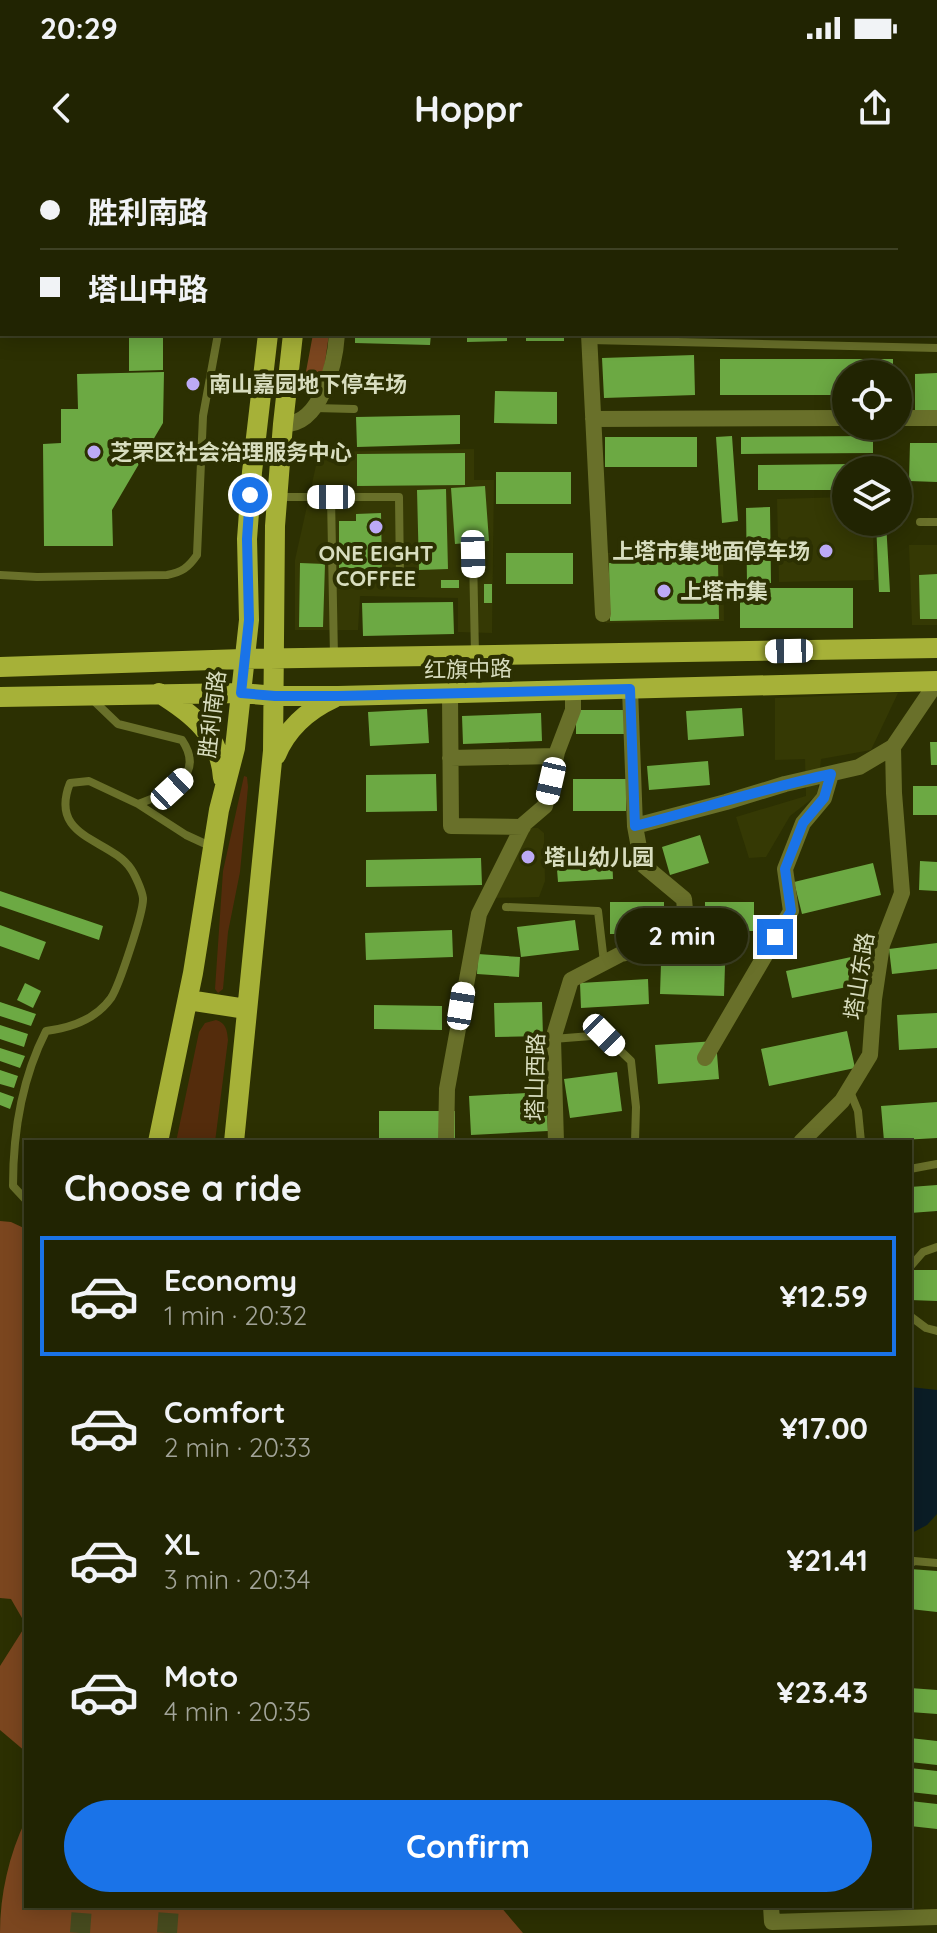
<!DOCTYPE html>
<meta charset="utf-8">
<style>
:root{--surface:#212402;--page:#2d3011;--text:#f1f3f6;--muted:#a2a499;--line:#3e4124;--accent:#1a73e8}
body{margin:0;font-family:Quicksand,"Noto Sans SC",sans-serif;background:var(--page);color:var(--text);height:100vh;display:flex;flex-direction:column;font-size:30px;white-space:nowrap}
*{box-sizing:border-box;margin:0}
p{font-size:26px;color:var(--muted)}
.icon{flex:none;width:44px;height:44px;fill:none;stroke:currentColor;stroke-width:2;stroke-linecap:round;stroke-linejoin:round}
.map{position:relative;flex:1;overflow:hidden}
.sheet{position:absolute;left:24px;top:980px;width:888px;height:768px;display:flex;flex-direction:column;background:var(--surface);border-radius:0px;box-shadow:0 4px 20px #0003,0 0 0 2px var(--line)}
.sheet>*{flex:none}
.top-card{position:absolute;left:0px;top:0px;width:938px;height:176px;box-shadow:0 4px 20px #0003,0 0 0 2px var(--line);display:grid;align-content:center;height:176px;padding:0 40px;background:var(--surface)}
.buttons{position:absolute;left:832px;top:200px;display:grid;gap:16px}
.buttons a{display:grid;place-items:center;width:80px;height:80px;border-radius:50%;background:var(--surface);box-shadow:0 4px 20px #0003,0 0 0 2px var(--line);font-size:40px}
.end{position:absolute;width:36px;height:36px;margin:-18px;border:10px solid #1a73e8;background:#fff;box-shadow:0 0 0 4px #fff}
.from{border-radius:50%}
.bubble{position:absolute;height:56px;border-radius:28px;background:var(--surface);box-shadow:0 4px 20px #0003,0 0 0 2px var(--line);font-size:26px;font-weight:700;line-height:56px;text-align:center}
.car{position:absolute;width:24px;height:48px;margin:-24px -12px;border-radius:10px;box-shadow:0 0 6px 2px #0007;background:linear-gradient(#fff 24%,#345 0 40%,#fff 0 76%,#345 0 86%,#fff 0)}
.top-card b{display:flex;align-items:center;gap:28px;height:76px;font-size:30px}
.top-card b+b{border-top:2px solid var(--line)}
.top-card i{width:20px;height:20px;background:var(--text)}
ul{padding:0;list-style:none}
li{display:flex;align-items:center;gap:24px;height:120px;margin:0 16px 12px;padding:0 24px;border:4px solid transparent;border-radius:0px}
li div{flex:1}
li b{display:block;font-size:30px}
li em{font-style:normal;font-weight:700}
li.active{border-color:var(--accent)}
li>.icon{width:72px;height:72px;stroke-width:1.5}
h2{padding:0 40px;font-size:36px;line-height:96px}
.cta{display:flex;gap:16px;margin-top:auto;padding:16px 40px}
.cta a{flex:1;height:92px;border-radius:48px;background:var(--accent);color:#fff;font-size:32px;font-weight:700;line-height:92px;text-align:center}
.status{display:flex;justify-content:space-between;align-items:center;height:56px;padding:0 40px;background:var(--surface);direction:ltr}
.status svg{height:22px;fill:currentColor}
header{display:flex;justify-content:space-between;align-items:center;height:104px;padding:0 40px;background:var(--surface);font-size:36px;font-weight:700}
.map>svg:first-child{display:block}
.built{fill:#353904}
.green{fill:#542c0c}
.forest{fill:#7b461f}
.water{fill:#0b1d26}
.building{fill:#6ca943}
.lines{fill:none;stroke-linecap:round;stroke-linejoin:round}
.primary-tunnel{stroke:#464a1e;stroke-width:20;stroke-dasharray:20 10;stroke-linecap:butt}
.service{stroke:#69702a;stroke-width:8}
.minor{stroke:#69702a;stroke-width:16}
.primary{stroke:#a6b138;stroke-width:20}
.route{stroke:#1a73e8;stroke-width:10}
.poi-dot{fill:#bcaaf6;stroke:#2c3002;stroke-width:3}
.labels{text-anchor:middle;stroke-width:8;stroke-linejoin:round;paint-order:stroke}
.poi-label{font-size:22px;font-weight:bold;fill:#d8ddbf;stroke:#2c3002;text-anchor:start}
.street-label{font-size:22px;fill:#d8ddbf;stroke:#2c3002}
</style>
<div class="status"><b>20:29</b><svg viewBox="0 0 49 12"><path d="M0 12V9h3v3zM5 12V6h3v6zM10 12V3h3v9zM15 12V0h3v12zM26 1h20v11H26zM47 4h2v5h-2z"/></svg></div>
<header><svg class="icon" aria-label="back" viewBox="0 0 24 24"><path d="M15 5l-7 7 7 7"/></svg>Hoppr<svg class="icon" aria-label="share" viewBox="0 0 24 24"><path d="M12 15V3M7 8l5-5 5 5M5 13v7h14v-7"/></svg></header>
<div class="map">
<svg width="937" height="1773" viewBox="0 0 937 1773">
<rect width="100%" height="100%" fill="#2c3002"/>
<path class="built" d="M474,289V320H494L492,473L458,472V438L360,436L358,470H295V400L319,292Z
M846,337V362H873L874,420L779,422L777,339Z
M909,385H937V465H912Z
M723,391L724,461L606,463L605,393Z
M898,533L871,590L821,599L817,635L790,656L766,697L749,698L736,657L806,636L805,599L775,600V538Z
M526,668H538L544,673L545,721L539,737L492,738Z"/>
<path class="green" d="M244,616L247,617L248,627L240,712L228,772L223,829L218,833L215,829L223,711Z
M216,860C226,863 227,870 228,880L215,982H176L199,872L205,863Z"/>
<path class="forest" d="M510,0H653L634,2Z
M313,174H329L323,216L305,217Z
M0,1061L11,1062L26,1069V1592L0,1570V1506L26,1465L11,1439L0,1438Z
M26,1659V1746H500L523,1773H0C0,1734 9,1695 26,1659Z"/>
<path class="water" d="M910,1227L937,1230V1354L927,1365L910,1374Z"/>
<path class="building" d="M129,174H163V210L129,211Z
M355,174H431L430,185L355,183Z
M467,174H507V181L467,182Z
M526,174H564V181H526Z
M694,195L695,235L604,238L602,198Z
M720,199H893V214H846V235H720Z
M164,212L163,263L112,350L113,386H44L43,284L61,283V249H78L77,214Z
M937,213V250H915V214Z
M495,231L557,232V264L494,263Z
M460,255V284L357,287L356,257Z
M732,276L738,361L722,363L716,277Z
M873,276V293L741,294V277Z
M605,277H697V307H605Z
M910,283H937V322L909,321Z
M465,293V325L357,326V294Z
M854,304V310H846V330H758V305Z
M496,312H571V344H496Z
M485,326L489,381L455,384L451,328Z
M446,329L448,409L419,410L417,330Z
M770,347L771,423L747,424L746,348Z
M381,353L382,411L357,412V408H339V361H356V354Z
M876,362H886L890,432H879Z
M506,393H573V424H506Z
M718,400L719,459L610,461L609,403Z
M300,403L325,404L323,467H299Z
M937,414V459H920L919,415Z
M441,420H459V428H441Z
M484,424H492V443H484Z
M740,428H853V468H740Z
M453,442L454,474L363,476L362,443Z
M742,548L744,576L688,580L686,551Z
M427,549L429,583L370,586L368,552Z
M576,550H625V574H576Z
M541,553L542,581L463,584L462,556Z
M930,582H937V605H931Z
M708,601L710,625L649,630L647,606Z
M436,614L437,651L366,652V615Z
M573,619H626V651H573Z
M913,626H937V655H913Z
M700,675L709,703L670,715L662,687Z
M612,694L613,719L558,722L556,697Z
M481,698L482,725L366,727V700Z
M920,701L937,702V731L919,730Z
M873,703L881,735L802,754L794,722Z
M0,731L103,766L99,780L0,746Z
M610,742H664V774H610Z
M705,742H754V771H705Z
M575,760L579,790L521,797L517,767Z
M0,765L46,782L39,800L0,786Z
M452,770L453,797L366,800L365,773Z
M937,783V809L892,814L889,789Z
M478,794L520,797L519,817L477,814Z
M851,797L857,825L792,838L786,811Z
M661,803L725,805L724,836L660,834Z
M648,819L649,844L581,848L580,823Z
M25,823L41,831L33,848L17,840Z
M0,842L36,854L31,866L0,856Z
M542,842L543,876L495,877L494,843Z
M374,845L442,846V870L374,869Z
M937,853V888L899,890L897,855Z
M0,865L28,874L24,887L0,879Z
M847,871L855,908L769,926L761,889Z
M716,881L719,919L658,924L655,885Z
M0,888L25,896L20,908L0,901Z
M0,910L18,916L14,928L0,924Z
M617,912L622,951L570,958L564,919Z
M0,932L14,937L10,949L0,945Z
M546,932L548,971L471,975L469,936Z
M937,942V978L884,981L881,946Z
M379,951H455V982H379Z
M937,1025V1051L910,1053V1027Z
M910,1110H937V1141L910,1140Z
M910,1409L937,1411V1452L910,1449Z
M910,1528L937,1530V1554L910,1552Z
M910,1578L937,1581V1605L910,1602Z
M910,1608L937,1611V1635L910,1632Z
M910,1641L937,1644V1669L910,1666Z"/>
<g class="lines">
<path class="primary-tunnel" d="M80,1773L82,1746
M167,1773L169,1746"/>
<path class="service" d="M264,2L265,0
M783,2V0
M590,180L937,188
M315,248L354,249
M278,337H399L400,418
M331,337L334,497
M920,362H937
M473,394L475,495
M0,415L37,417L167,415C182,412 188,408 197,395L203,256L218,174
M138,644L186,675L212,687
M506,747L598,751L604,802
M553,879L604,875L631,901L636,947L635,982
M849,929L858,951L861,982
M910,1009L937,1004
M26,1040L13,1026C13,972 21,920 46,871C70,868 96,859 111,838C119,826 144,751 143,738C142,730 135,715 131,709C110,678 48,679 70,623L89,621L138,644C166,634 207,617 182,580L118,564L93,540
M910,1107L923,1092L937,1087
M910,1156L926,1168L937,1171
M910,1404L914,1401L937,1403"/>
<path class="minor" d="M712,2V0
M589,174L603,454
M898,258H937
M593,259L846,258
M283,264C321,266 335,204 337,174
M450,534L451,666L523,667
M450,598L556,596
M635,666L726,642L785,624L859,607L893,587L937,522
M705,898L791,751L785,709L803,663L824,638L831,614
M446,982L447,929L479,754L524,664L545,646L557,592L573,550V530
M556,982L553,879L571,820L621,794L688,782L684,739L642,704L635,666L630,529
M801,982L842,941L870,895L874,839L882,785L902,733L894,633L893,587
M771,1746L772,1762L937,1757"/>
<path class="primary" d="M316,2L317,0
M344,2L345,0
M0,507L243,499L937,488
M159,533C193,554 220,575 223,618
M0,537L241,533L275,536H338L937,521
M276,595C287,569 308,550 334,538
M188,840L246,849
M158,982L193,813L219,650L235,588L249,460L247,379L252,312L268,174
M234,982L273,591L275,366L283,264L293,174"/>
</g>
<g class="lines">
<path class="route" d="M250,335L247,379L249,460L241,533L275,536H338L630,529L635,666C701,649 765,628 831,614L824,638L803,663L785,709L791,751L775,777"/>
</g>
<g class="poi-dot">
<circle cx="193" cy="224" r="8"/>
<circle cx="94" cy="292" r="8"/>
<circle cx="376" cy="367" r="8"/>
<circle cx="826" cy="391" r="8"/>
<circle cx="664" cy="431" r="8"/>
<circle cx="528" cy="697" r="8"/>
</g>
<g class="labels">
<g class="poi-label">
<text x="209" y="232">南山嘉园地下停车场</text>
<text x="110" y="300">芝罘区社会治理服务中心</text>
<text x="810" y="399" text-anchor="end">上塔市集地面停车场</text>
<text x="376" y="401" text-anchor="middle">ONE EIGHT<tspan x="376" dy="25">COFFEE</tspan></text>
<text x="680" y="439">上塔市集</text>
<text x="544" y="705">塔山幼儿园</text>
</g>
<g class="street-label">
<text transform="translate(468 509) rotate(-1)" y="8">红旗中路</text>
<text transform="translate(212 554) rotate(-83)" y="8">胜利南路</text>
<text transform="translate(859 816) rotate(-81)" y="8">塔山东路</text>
<text transform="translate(535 917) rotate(-89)" y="8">塔山西路</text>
</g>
</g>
</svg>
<div class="buttons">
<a><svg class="icon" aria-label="locate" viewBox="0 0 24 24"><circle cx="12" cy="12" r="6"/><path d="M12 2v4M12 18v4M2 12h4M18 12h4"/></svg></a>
<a><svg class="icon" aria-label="layers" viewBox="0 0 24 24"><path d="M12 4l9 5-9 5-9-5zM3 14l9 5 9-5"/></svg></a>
</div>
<i class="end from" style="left:250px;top:335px"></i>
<i class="end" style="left:775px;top:777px"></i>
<div class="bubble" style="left:616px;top:748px;width:132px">2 min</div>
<i class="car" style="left:331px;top:337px;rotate:270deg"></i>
<i class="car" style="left:473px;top:394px;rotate:179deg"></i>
<i class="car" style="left:789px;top:491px;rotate:269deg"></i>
<i class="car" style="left:551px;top:621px;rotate:193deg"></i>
<i class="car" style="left:172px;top:629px;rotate:47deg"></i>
<i class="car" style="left:461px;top:846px;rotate:9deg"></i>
<i class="car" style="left:604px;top:875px;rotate:135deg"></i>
<div class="top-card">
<b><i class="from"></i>胜利南路</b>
<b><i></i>塔山中路</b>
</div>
<section class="sheet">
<h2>Choose a ride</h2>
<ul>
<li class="active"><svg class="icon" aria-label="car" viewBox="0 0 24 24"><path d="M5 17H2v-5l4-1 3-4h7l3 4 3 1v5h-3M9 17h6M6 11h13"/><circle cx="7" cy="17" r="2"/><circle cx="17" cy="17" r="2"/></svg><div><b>Economy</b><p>1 min · 20:32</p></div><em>¥12.59</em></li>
<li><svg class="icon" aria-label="car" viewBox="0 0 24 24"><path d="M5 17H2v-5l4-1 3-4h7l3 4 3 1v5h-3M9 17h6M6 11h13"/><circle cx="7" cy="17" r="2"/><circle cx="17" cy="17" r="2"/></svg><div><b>Comfort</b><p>2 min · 20:33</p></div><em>¥17.00</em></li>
<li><svg class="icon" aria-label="car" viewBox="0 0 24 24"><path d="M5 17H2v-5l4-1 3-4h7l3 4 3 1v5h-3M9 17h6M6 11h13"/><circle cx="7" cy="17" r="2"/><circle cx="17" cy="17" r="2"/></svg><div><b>XL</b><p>3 min · 20:34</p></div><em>¥21.41</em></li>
<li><svg class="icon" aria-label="car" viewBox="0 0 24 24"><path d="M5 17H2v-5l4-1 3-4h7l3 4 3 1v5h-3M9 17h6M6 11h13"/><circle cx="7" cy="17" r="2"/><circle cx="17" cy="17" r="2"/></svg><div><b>Moto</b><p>4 min · 20:35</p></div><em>¥23.43</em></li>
</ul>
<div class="cta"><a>Confirm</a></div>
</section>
</div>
